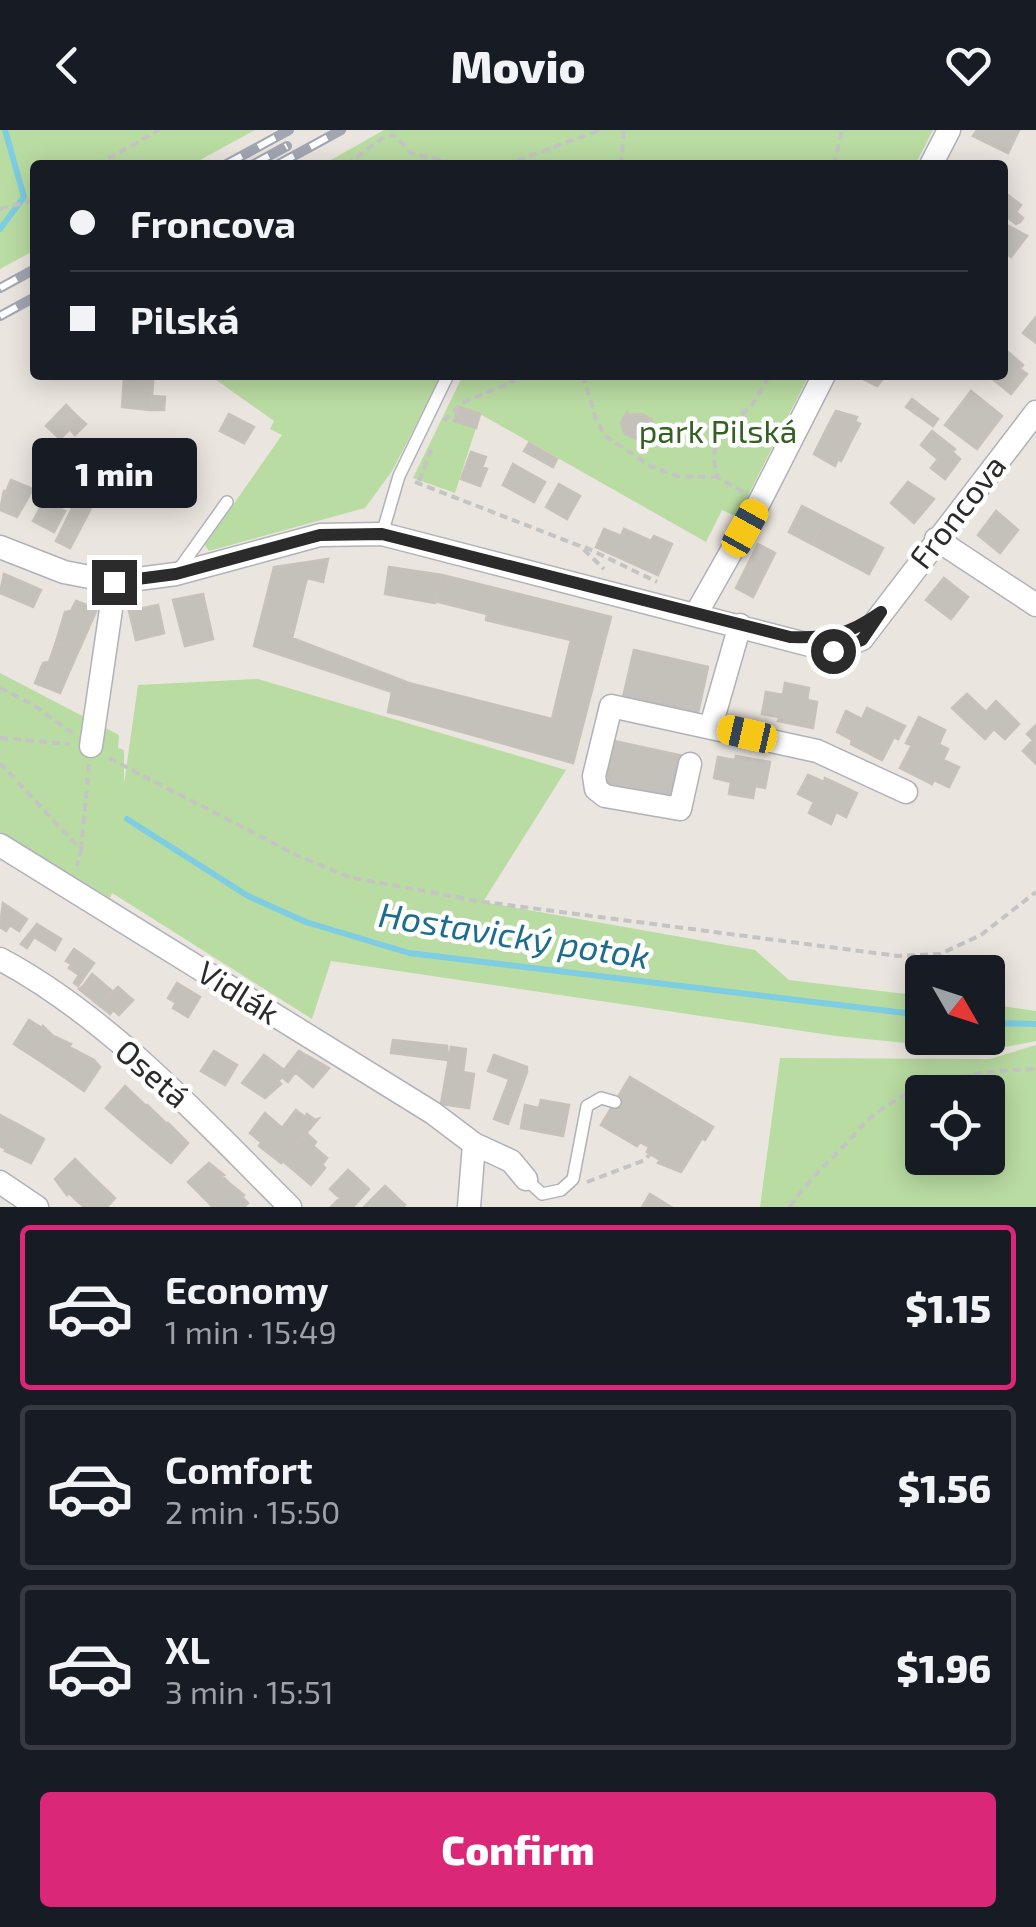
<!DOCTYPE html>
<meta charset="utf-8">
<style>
:root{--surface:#171b24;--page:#20242c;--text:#f1f3f6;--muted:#9ea1a6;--line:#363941;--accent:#db2777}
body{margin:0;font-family:"Exo 2",sans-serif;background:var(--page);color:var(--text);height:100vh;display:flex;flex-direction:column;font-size:38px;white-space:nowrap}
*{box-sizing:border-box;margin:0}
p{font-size:32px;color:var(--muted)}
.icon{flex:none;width:55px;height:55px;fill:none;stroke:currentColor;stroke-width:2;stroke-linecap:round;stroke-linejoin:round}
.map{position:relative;height:1077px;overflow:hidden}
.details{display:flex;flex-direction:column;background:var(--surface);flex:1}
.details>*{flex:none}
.hud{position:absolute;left:30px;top:30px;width:978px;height:220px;border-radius:10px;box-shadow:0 5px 25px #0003;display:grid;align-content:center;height:220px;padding:0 40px;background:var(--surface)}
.needle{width:65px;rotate:129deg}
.controls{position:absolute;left:905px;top:825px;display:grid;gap:20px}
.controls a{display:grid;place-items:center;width:100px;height:100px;border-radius:10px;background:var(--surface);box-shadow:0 5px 25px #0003;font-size:50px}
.end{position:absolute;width:45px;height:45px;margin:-22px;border:12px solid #2b2b2b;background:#fff;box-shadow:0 0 0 5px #fff}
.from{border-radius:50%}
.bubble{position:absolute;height:70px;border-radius:10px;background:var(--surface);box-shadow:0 5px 25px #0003;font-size:32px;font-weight:800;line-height:70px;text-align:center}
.car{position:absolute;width:30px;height:60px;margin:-30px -15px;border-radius:12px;box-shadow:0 0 8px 2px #0007;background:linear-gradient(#f5c518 24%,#345 0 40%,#f5c518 0 76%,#345 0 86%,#f5c518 0)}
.hud b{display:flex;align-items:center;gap:35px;height:95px;font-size:38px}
.hud b+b{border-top:2px solid var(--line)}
.hud i{width:25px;height:25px;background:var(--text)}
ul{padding:18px 0 0;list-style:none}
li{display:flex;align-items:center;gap:30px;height:165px;margin:0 20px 15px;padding:0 20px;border:5px solid var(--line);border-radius:10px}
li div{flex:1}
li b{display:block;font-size:38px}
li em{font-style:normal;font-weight:800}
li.on{border-color:var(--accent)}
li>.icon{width:90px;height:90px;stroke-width:1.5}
.primary-button{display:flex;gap:20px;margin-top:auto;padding:20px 40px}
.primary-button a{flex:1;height:115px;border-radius:10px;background:var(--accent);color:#fff;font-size:40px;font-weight:800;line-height:115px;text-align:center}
header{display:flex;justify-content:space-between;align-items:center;height:130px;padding:0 40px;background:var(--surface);font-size:45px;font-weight:800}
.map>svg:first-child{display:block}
.green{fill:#b9dca2;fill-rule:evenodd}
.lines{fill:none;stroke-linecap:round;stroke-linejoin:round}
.stream{stroke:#7ecde2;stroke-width:6}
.building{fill:#c4c0ba;stroke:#c7c1b9;stroke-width:2.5}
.lane-casing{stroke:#afb2ba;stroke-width:14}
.street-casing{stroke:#afb2ba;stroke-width:25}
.path{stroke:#c4c4c4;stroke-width:4;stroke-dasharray:8 5;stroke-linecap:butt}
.lane{stroke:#fff;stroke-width:11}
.street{stroke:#fff;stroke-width:22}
.rail-casing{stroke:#a2a6b3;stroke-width:10}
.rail{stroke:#fff;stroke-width:6;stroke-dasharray:19;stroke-linecap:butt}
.route{stroke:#2b2b2b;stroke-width:12}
.labels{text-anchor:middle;stroke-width:9;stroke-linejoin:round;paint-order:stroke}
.park-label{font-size:32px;fill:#336122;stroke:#fff}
.street-label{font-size:32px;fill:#2b2b2b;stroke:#fff}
.water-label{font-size:35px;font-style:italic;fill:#1c6d8e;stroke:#fff}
</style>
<header><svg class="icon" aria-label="back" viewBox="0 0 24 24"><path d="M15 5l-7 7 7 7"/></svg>Movio<svg class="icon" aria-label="heart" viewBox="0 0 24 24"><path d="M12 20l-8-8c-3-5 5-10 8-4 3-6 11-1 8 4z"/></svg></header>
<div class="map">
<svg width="1036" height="1077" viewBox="0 0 1036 1077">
<rect width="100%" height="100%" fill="#ebe5df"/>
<path class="green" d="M0,0H255L191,35H35V120L0,139Z
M384,0H933L915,35H322Z
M209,245H442L392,341L365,378L209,421L205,415L282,305L270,299L274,291Z
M463,245H809L737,387L722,380L706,412L480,284L459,277L455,291L476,298L455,363L413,348ZM626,283C646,288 647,286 661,304L659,313L652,315L625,304L621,293Z
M0,543L119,605L118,618L124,620V654L138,555L258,549L566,640L483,772L755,820L789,850L922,866V908H988V874L1036,881V911L986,921L836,906L331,831L312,889L112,763L110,768L0,702Z
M1036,915V1077H760L780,928L990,929ZM922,962H988V1028H922Z"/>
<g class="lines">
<path class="stream" d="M0,99L24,67L5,0
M127,689L248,766L306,792L409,823L922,885
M988,893L1036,894"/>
</g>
<path class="building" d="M977,0H1019L1008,23L973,6Z
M1004,62L1021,75L1016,82L1023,88L1020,92L1016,94L1002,83Z
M1009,96L1027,106L1011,127L1002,120V113L1008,106L1004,103Z
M1036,187V213L1023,203Z
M1008,222L1023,235L1020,239L1027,244L1011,264L989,246L1002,245V229Z
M865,245H864H886L877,256L863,249Z
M124,248L153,251L151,280L122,277Z
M971,261L1002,286L977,319L945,295Z
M151,266L165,267L164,280H151Z
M912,269L938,289L933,296L906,277Z
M66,275L76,285L66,295L70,299L60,309L46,296Z
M459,277L480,284L476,298L454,291Z
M836,281L857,287L855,291L860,294L852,309L828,296Z
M627,282L629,285L642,284L650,289L661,304L659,313L652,315L625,304L621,293Z
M229,284L254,297L244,313L220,301Z
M76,285L86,294L75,305L66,295Z
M828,296L852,309L841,331L838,329L835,336L814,324Z
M932,301L955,319L952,322L960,329L945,349L931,338L938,329L921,315Z
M529,313L557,329L553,337L524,321Z
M166,319L195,328L191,346L166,343L167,339L161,336Z
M471,322L486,327L482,337L487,339L480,356L461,349Z
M94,334L113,342L111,347L108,346L70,418L56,411Z
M513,334L545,352L534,372L503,355Z
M11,350L33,359L17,387L0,380L4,361L6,362Z
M908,352L934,369L914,393L891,373Z
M559,354L580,366L567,389L546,377Z
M147,356L152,358L151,361L172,366L169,376L144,370Z
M44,371L65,381L54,402L33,391Z
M802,376L825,388L812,414L789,402Z
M996,381L1018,400L1000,423L978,405Z
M825,388L847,399L833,425L812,414Z
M604,399L621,406L624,399L651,411L654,406L672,414L658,445L596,417Z
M847,399L883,418L869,444L833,425Z
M758,414L775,423L753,467L736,458Z
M328,429L323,452L307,448L292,508L409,553L400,585L388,582L392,562L254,516L274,437Z
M389,437L442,445L435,473L385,464Z
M4,444L41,460L33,477L0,463Z
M442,445L611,487L573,633L400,585L409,553L552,589L571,510L486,490L487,484L435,471Z
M944,448L968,467L951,489L926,470Z
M203,464L213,509L185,516L173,470Z
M76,471L97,479L78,522L56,512L65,482L71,481Z
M158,475L164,503L136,510L129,481Z
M56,512L78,522L60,563L35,553L43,533L49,532Z
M634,520L708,537L698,583L623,567Z
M785,553L809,558L807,570L817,572L813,598L778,591L779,587L762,584L766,562L783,565Z
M967,564L986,582L996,571L1019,594L1005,609L994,599L985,609L952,578Z
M867,578L905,596L898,609L894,607L882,630L851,614L852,610L837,602L846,581L862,589Z
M919,587L945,600L939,614L927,608L921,619L906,613Z
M1036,595V634L1023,621L1033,610L1027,604Z
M927,608L948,619L943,630L959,637L949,657L934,650L932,654L900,638L912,615L921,619Z
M614,611L688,627L678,673L604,657Z
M736,626L770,632L765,658L755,656L753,668L729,664L731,652L714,648L718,627L735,630Z
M808,645L824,652L825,648L857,663L846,687L836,682L831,694L809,683L814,672L798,664Z
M3,773L27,789L19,801L10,795L6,801L0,797Z
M37,794L61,809L55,820L34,807L27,818L21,814Z
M74,819L94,833L78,856L74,853L79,845L69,838L71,834L66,831Z
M92,844L112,861L103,872L83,856Z
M177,853L200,867L188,887L173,878L176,873L168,868Z
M83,856L103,872L118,857L133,870L119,885L113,880L110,884L79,859Z
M29,890L42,898L43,896L53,906L37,929L14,914Z
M53,906L71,914L69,917L77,921L61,945L37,929Z
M393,910L447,916L448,930L391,923Z
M451,917L466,919L463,942L474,944L469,978L441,974Z
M77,921L94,930L100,937L84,961L61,945Z
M214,921L237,935L225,955L201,941Z
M299,921L307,926L288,952L282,947L278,951L281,954L265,968L242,953L264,925L284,940Z
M494,925L527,937V942L514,937L509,949L488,941Z
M308,926L329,938L313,957L296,943Z
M514,937L527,942L508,994L494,989Z
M630,947L713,997L705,1010L702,1008L681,1042L658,1033L660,1030L647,1022L649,1017L640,1012L637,1016L601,995Z
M125,956L146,976L128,997L106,978Z
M541,970L569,975L563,1006L521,998L525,975L539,978Z
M147,975L167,994L149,1015L128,997Z
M296,980L305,987L307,984L315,990L318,989L281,1033L259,1016L261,1012L250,1003L265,983L282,998Z
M0,985L19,995L6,1019L0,1016Z
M168,993L188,1013L171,1033L149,1015Z
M19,995L44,1009L31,1033L5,1021Z
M306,1003L316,1012L313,1016L327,1028L322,1035L325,1038L311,1055L283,1031Z
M75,1029L95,1049L75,1069L69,1063L67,1065L55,1049Z
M209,1033L224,1045L222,1046L229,1053L208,1072L188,1052Z
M348,1040L369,1059L353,1077H331L340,1068L330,1059Z
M95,1049L115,1068L107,1077H84L75,1069Z
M229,1053L244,1065L242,1067L248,1073L244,1077H212L208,1072Z
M385,1056L405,1075L403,1077H364Z
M650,1064L671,1077H642Z"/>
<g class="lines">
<defs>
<path id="lane" d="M382,404L399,346L448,245
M177,442L227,372
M526,1049L542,1064L561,1060L573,1049L587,976L601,968L615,972"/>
<path id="street" d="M931,35L949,0
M936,409L1036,475
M0,417L64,442L115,452L176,444L320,405L382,404L833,521L862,509L1036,282
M696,484L761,369L824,245
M711,596L740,495
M91,616L115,452
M690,634L680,679L605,666L596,659L594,646L611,576L817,621L906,662
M0,715L433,983L474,1014L469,1077
M0,829C109,887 203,990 290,1077
M474,1014L511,1031L526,1049
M0,1052L37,1077"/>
</defs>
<use href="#lane" class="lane-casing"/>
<use href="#street" class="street-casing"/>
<path class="path" d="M621,33L633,35
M97,35L159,0
M346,35L384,7L394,5L411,23L462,35
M505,35L600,0
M621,35L624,0
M834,35L842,0
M0,79L35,70
M583,245L596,289L604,305L652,337L677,346L717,347
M444,291L462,273L512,252L520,245
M419,351L432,318
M415,352L580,416L604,439
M743,362L717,347L714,331L715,310L752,275L770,245
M585,417L657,452
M0,558L32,574L72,603
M0,608L70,614
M109,628L296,725L349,747L477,771L898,826L940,824L981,805L1036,762
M0,633L81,720L77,736
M81,720L89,634
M587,1052L645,1030L650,1024
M790,1077C805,1054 822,1038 841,1019C852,1008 862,995 874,985C919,948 980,941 1036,939"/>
<use href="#lane" class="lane"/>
<use href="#street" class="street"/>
<defs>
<path id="rail" d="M225,35L289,0
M252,35L287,16
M277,35L341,0
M0,158L35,139
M0,186L35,167"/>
</defs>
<use href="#rail" class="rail-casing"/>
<use href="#rail" class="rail"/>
</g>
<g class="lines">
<path class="route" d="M114,452L176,444L320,405L382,404L790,507C831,508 847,506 881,482L862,510L833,521"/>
</g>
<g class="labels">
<g class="park-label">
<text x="718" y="313">park Pilská</text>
</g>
<g class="street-label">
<text transform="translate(958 382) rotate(-52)" y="11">Froncova</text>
<text transform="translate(238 863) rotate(32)" y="11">Vidlák</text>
<text transform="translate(152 944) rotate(41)" y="11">Osetá</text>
</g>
<g class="water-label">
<text transform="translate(514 806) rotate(9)" y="12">Hostavický potok</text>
</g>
</g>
</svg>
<div class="controls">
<a><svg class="needle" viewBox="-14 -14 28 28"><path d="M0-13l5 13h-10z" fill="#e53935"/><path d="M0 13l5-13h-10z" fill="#9ea1a6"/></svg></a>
<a><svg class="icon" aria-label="locate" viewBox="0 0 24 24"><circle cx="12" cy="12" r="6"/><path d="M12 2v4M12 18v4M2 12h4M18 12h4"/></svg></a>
</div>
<i class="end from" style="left:833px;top:521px"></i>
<i class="end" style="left:114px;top:452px"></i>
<div class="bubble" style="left:32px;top:308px;width:165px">1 min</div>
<i class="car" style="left:745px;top:398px;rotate:29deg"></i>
<i class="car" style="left:747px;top:604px;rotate:283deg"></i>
<div class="hud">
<b><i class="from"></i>Froncova</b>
<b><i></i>Pilská</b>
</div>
</div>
<section class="details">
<ul>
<li class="on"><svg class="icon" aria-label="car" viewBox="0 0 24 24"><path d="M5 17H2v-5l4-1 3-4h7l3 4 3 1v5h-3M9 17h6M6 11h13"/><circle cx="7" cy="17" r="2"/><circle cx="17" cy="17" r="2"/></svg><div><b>Economy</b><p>1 min · 15:49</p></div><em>$1.15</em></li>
<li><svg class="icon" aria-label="car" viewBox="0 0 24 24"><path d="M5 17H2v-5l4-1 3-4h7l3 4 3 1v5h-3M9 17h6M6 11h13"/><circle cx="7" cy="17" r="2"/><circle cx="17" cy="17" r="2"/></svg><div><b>Comfort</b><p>2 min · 15:50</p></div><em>$1.56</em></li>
<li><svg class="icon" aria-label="car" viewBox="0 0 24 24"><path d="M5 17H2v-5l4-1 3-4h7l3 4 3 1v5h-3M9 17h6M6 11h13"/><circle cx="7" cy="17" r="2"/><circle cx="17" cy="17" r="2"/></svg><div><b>XL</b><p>3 min · 15:51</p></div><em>$1.96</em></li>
</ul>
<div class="primary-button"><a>Confirm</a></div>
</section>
